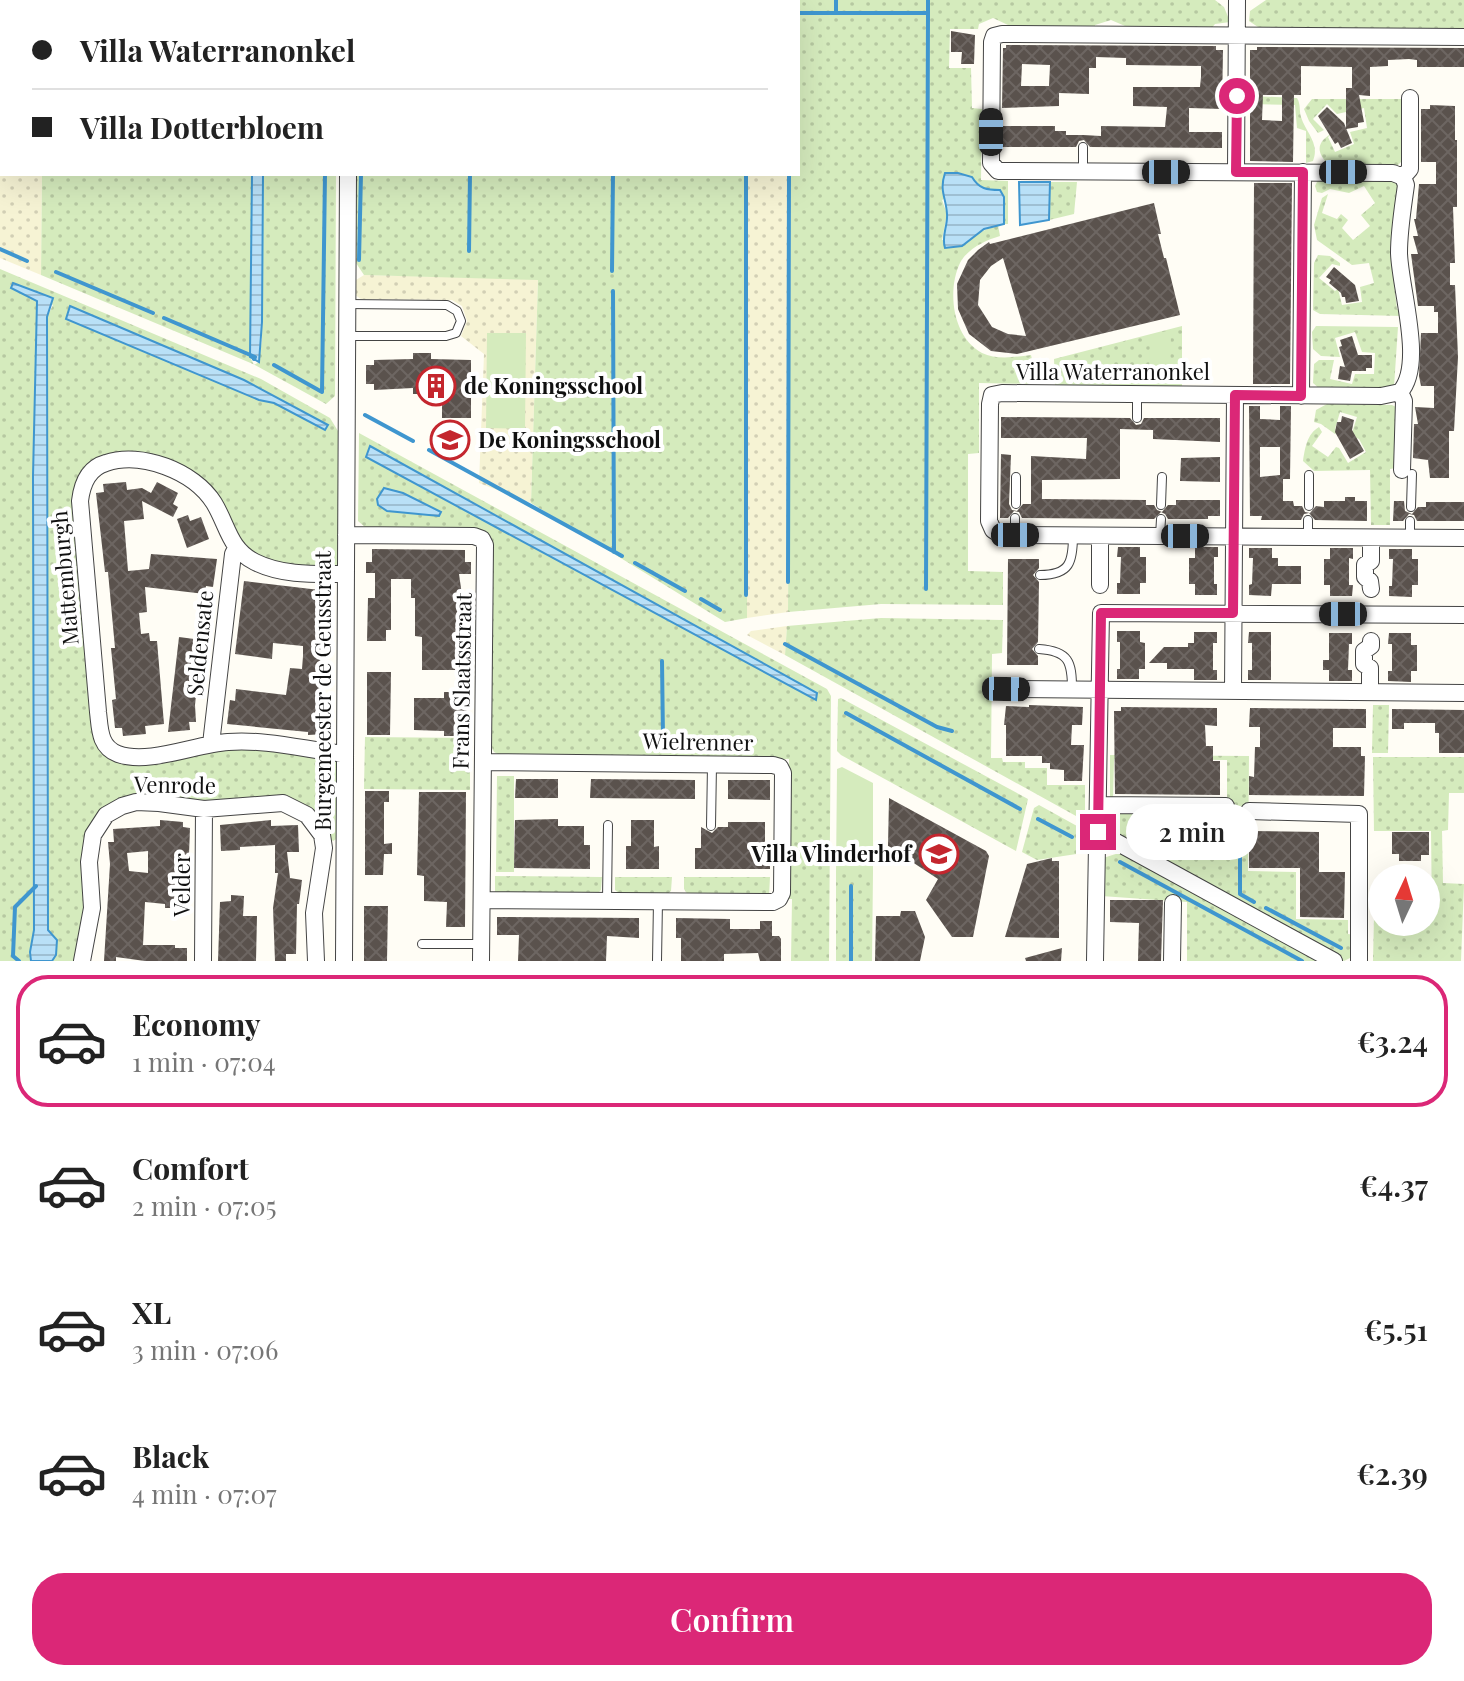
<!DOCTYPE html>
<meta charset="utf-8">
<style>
:root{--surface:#fff;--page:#f6f6f6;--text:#222;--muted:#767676;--line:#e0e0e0;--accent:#db2777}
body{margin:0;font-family:"Playfair Display",serif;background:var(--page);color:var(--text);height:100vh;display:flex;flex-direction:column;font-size:30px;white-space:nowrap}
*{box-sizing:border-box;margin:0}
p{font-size:26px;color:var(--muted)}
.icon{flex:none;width:44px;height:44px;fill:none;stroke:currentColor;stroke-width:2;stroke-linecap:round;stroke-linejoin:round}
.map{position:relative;height:961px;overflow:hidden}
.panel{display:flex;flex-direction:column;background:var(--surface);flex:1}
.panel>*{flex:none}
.banner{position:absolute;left:0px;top:0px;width:800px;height:176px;box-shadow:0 8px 32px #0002;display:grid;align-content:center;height:176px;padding:0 32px;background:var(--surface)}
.needle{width:52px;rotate:4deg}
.tools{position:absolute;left:1368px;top:864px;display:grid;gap:16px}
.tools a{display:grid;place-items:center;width:72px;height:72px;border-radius:50%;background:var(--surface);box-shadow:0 8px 32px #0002;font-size:40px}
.end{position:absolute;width:36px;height:36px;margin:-18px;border:10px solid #db2777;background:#fff;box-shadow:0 0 0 4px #fff}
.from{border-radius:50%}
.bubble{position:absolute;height:56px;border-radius:28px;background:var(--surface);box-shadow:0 8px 32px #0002;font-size:26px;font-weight:600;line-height:56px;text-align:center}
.car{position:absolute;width:24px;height:48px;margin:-24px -12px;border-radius:10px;box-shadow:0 0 6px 2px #0007;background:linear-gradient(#222 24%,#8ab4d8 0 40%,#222 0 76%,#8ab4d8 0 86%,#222 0)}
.banner b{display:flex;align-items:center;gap:28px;height:76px;font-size:30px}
.banner b+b{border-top:2px solid var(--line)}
.banner i{width:20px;height:20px;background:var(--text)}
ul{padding:14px 0 0;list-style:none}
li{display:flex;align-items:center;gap:24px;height:132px;margin:0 16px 12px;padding:0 16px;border:4px solid transparent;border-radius:32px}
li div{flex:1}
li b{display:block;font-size:30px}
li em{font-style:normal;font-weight:600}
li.selected{border-color:var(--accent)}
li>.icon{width:72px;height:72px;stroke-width:1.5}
.cta{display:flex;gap:16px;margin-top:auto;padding:16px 32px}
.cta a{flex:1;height:92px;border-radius:32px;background:var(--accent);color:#fff;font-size:32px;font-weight:600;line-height:92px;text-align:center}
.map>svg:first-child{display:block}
.farmland{fill:url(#farmland-dots)}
.grass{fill:url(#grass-dots);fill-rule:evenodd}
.park{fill:#d5ebbd}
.water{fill:url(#water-rules);stroke:#3f96cf;stroke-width:2}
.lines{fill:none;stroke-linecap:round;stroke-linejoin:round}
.stream{stroke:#3f96cf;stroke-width:4}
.building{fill:url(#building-cross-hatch);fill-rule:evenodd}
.service-casing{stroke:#444;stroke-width:10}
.minor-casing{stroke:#444;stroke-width:18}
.service{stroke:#fff;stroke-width:8}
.minor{stroke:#fff;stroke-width:16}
.route{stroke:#db2777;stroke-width:10}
.labels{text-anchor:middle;stroke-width:8;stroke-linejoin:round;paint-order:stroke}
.street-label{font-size:22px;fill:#111;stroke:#fff}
.poi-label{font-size:22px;font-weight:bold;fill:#111;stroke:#fff;text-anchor:start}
</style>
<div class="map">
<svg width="1464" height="961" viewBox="0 0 1464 961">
<defs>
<pattern id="farmland-dots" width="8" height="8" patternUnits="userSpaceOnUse" patternTransform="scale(2)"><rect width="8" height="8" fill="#f6f3d4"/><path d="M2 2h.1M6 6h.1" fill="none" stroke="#d2cfb5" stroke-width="1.8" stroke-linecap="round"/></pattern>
<pattern id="grass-dots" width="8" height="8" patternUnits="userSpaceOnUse" patternTransform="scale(2)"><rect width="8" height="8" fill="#d5ebbd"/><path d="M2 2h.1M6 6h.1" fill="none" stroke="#b6c8a1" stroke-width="1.8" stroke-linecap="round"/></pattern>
<pattern id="water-rules" width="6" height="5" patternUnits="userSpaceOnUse" patternTransform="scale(2)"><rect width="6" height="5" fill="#b9e0f7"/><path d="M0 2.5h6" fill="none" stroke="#9ebfd3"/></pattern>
<pattern id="building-cross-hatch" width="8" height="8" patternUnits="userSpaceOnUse" patternTransform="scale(2)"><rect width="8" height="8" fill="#5a524d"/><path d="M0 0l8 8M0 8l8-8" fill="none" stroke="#6d6662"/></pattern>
</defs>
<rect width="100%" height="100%" fill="#fffdf5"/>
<path class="farmland" d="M0,0H42L2,2V174H42L41,275L0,258Z
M748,174H791L788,612L747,618Z
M364,275L538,279L531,503L479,483L484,354L461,336L467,321L462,306L452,300L361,299L355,295L356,280Z
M787,626L785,655L747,635L751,631Z"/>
<path class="grass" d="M42,0H329L332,2H42Z
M369,0H748V2H367Z
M791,0H1215L1224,7L1230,22L1215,24L1211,29H1125V26L1111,20L1095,25V29L1008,28V25L993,18L979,24L978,29H950L949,68H971L972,108L982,109L981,180L1008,181V224H1004V198L1000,191L987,190L975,182L942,200L947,214L942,240L962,246L975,234L998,225L1000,236C986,240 967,249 960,263C947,290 952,337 982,353C996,360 1016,357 1031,355L1034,368L1039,369V384L979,383V453L968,454V571L1003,572V605L881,604L788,612L791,174H798V2Z
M1266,0H1464V32L1258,31V27L1249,21L1250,11Z
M1251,96L1297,98C1301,105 1299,110 1301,117C1306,133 1320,143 1313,161L1306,163V131L1297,128L1295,105L1250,104Z
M1312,99H1403L1401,162L1398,165L1327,163C1314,150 1319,139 1335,132L1328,137L1335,152L1354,144L1350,132L1367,128L1364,108L1337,114L1327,104L1313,119L1324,130L1318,133L1309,121L1304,109Z
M42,174H252L250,357L254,365L259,362L262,339L263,174H336L335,396L326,404L253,364L41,275Z
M356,174H748L747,618L725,622L531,503L538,280L364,275L356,263Z
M1319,178L1395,180L1398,183L1390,250L1397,309L1400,310L1402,316L1320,314L1313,310L1314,263L1318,255L1330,256L1340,263V266L1332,264L1319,278L1335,291L1338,289L1342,305L1362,302L1360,287L1374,283L1369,263L1352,265L1317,240L1314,225L1322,198L1328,194L1322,213L1337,219L1341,214L1348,220L1342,228L1353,240L1370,226L1361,215L1375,203L1364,186L1349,193L1330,189L1322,193L1317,192L1315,186Z
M1050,182H1077L1074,214L1049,220Z
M0,269L261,379L330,418L338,431L339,563L335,567L297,568L253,555L238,542L216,494L137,455L81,477L110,755C172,751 280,736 336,762L338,838L333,841L327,835L326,827L301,806L107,809L87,897L77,961H52L57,940L48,931L47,317L53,305L16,291L37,300L33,476L34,930L30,952L31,961H0ZM70,306L245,380L328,425L324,430L274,403L259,400L66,319Z
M1182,326V386L1055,385L1054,359Z
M1316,326L1398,327L1394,387L1389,390H1321L1313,383L1314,364L1319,360H1334L1330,379L1352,384L1355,374H1374L1375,353L1362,352L1355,332L1335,338L1340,357L1321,356L1313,349L1312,332Z
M1327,404L1392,405L1396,407V468L1390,469V525H1371L1370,470L1314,471L1303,461C1305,448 1307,434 1319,427L1322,432L1312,446L1328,457L1336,447L1339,448L1348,463L1366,452L1359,439L1351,436L1357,417L1340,412L1335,429L1339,431L1335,434L1321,424L1314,422L1316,410Z
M359,433L827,689L831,696L829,961H791L792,899H788L789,759L504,757L494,752L490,744L491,543L366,528L358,521Z
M881,618L1003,620L1002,653L992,654L991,758H1002L1003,762H1025V768H1047V785H1085V821L785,655L787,626Z
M841,698L1028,799L1016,851L841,755L837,751L838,699Z
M1373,705H1389L1388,753H1372Z
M365,737L470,738V790L364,789Z
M1110,755L1249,756L1248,871L1296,872V919L1348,920V934L1355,935L1352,957L1344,961L1307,941L1306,936L1110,833V812L1158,814V824L1189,825V815H1227V760L1114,759L1113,798H1110Z
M1373,757H1464V793H1449L1448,830L1442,831L1443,883L1464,884L1461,961H1373L1374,917H1382V922H1426V917L1432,916L1431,831H1374Z
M497,776H514V872H496Z
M1039,805L1086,831V850L1083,853L1037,860L1022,852L1034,808Z
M1119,853L1315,960L1316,961H1187V902L1101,896L1103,858Z
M836,873H873L872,961H836Z
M495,876L602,877L601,890L596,895L495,894Z
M615,877H672L671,891L666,895H621L615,890Z
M684,877H770L769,896L688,895L684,889Z"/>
<path class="park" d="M1171,330L1170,379H1149L1150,335Z
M487,333H526L525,429L486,428Z
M842,767L873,783V873H836L837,769Z"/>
<path class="water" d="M945,173H958L972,177C979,189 987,190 1000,190L1004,197V224L984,229L962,246L945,248C941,236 948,226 947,214C946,197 939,191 945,173Z
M252,174H263L262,322L259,362L250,357Z
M1019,182H1050L1049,220L1020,225Z
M13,283L53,298L47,317L48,930L57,940L56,955L52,961H31L30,952L34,930L33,476L37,301L11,288Z
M70,306L244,380L328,425L325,430L274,403L259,400L66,319Z
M370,446L817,693L816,700L366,457Z
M384,488L403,493L441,512L439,516L387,511L378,505L377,499Z"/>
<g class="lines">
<path class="stream" d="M836,0V13
M928,0V13
M0,6H2
M798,13H928L926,589
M746,174V595
M0,249L27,261
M469,251L470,174
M359,260L361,174
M612,271L613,174
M56,272L153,313
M613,291L614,552
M164,318L255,357L254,359
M274,365L322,392L325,174
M365,415L413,441
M429,450L622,556
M635,563L685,591
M788,582L789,174
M701,599L720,610
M785,644L937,727L952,731
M662,661L663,738
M846,713L1020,809
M1038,819L1072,837
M1240,838V894L1254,902
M1120,862L1302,961
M851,886V961
M1266,908L1341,948
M19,961L13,956L15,907L36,886"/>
</g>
<path class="building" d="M951,31L975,35L974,64H961L962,52H951Z
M1006,45L1216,46V50H1223L1222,109L1189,108V132H1222V148L1090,147L1084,140L1079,141L1076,147H1002V126H1055V131H1066V135H1083L1101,136V126L1165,127L1167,107L1133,106V87H1200L1201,77V66L1126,65V58L1096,57V68H1089V94L1059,93V106L1002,108L1003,48H1006ZM1022,64L1050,65L1049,86H1021Z
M1257,47L1464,48V67H1417V60L1409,59L1388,60V66L1370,67V96L1359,95L1364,122L1358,123V127L1346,129V88H1352V67L1301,66V95H1294L1293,162L1250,161V50H1257ZM1263,95H1282V121L1262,120Z
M1430,105L1455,106V140H1457V207H1453L1455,263H1450V285H1455L1458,357L1454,431H1449V478H1430L1428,460L1413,458L1414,424H1418L1415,407L1434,408V386H1421L1419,376L1421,333H1438V312H1434V306H1418L1411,254H1418L1413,236H1418L1414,219H1416L1419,184H1436V162H1421V109H1430Z
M1327,107L1344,123L1352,143L1341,148L1338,142L1335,144L1318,116Z
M1254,183H1292L1290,384H1253Z
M1154,203L1161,234H1158L1164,258H1166L1180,315L1017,354L991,351L969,334L958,309L957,284L968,260L978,250L989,242L990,244ZM1003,258L1026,336L1008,334L992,327L978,305L980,280L991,266Z
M1334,267L1355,285L1359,301L1346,303L1345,297H1342L1341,293L1329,283L1331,280L1326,277Z
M1352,336L1358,355H1372V368H1366V371H1352L1350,381L1338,379L1340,366L1345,367L1339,347L1342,346L1340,340Z
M413,353H431V359L471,360V418H442V394H413V388L374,390V384H366V365H374V360L413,359Z
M1249,406H1260V419L1280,420V406H1291L1290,479H1283V501H1293L1294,506H1302L1305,512L1310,513L1316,506L1324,507V501H1345V497H1355V501H1367V521L1315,520L1309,513L1304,514L1301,520H1261L1262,516H1250ZM1260,447H1280V475L1260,477Z
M1342,416L1354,420L1352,430L1364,451L1350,459L1335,432L1337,422H1341Z
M1001,417L1130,418L1136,425L1141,424L1144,418H1220V442L1153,439V430L1120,429V479L1042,480V499L1146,500V505H1154L1157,510L1162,512L1168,505H1176V500H1220V516H1208V519H1168L1165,514L1161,512L1154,519L1022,518L1019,512L1014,511L1008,518H1000L1001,454L1011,455L1009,504L1012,510L1017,511L1023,504H1031V456L1086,459L1087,438H1001Z
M1220,457V482L1180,481L1181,458Z
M126,482L127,490L142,488L151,493L157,482L178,493L173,504L178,507L173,517L142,501L144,519L124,521L128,571L149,569L151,554L217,559L213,587L206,586L205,594L145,587L147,612L139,613L141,634L149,633L150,641H157L164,724L145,726L146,734L123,736L122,728H115L112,700L116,699L111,648H115L108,572H105L96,493L104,492L103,484Z
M1394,501H1404L1405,511L1412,514L1418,507H1426V502H1464V521H1417L1414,515L1409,514L1403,521H1393Z
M188,515L190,521L201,517L209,539L187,548L177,519Z
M1118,547H1140V557H1146V583H1140V594H1117V583H1120L1121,557H1117Z
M1195,547H1218V557H1214V584H1217V595H1195V584H1189V558H1195Z
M1249,548H1272V558H1278V566H1301V584H1272L1271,596L1249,595V585L1252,584L1253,558H1249Z
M1330,548H1353V559L1349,558V585H1353L1352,596H1330V585H1324V559H1330Z
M372,549L465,550V562H471V574H459L462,595L468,596L467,670H422V637L415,636V598H411V579H391V630H386V641H367L368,598H375V573H366V562H372Z
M1389,549H1412V559H1418V585H1412V597L1389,596V586H1392L1393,559H1389Z
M1008,559H1039V568L1033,575L1039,582L1038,642L1032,649L1038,656V665H1007Z
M244,581L328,591L320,656L325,734L308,735V732L227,724L230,700L235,701L236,689L286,695L290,668L302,669L303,656V646L273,643L272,659L235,654Z
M1117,631H1140V642L1145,643V669H1139V679H1117V669H1120V642H1117Z
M1194,632H1217V643H1213V670H1217V680H1194V669H1167V663H1149L1164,647H1188V643H1194Z
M1249,632H1271V680H1248V670H1252V643H1248Z
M1329,633H1352V644H1349L1348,670H1352V681H1329V670H1323V660H1329Z
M1389,633H1411V645H1417V671H1411V682L1388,681V671H1392V644H1388Z
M179,637L202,640L195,705L196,722H189L190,730L168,732Z
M367,672H391L390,735H367Z
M444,692H467L466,736H444V731L414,730V698H444Z
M1029,705L1083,707L1082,725H1072L1071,745H1084L1082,781H1064V770L1050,769V763H1042V756H1006V725H1004L1006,706L1029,707Z
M1121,707L1217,708V726L1205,725L1206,746H1213V761H1220V795L1115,794L1114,711H1121Z
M1250,708L1366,709V728H1333V747H1361V756H1365L1364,796L1249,795V776L1254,777L1255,747H1260V727H1249Z
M1392,709L1464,710V753H1439V733H1435V723H1404V729H1392Z
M516,779H558V798H515Z
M591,779L695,780V799L590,798Z
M728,780H770V800L728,799Z
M365,791H389V802H384V844L392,843V854H384L383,875H365Z
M419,792H466L465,927H446L447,902L424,901V876L417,875Z
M889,798L986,851L989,856L973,937H952L926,900L938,879L888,846Z
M558,819V826H584V845H590V869L514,868L515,820Z
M160,820L183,822V827L190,828L187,908H165V904L145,902L143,945H175V948H187V961H145L116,957V961H104L110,864L108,842H114L113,829L160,826ZM148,851V873L129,871L127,853Z
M271,820V826L298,825L299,852H287L290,878L302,880L299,904H297L296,954H286V961H275L273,908L278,873H275V845L240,847V850L221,851L220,825Z
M631,820H654V847L659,846V869H626V846H631Z
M728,822H765V846H770V869H695V848H701V827L712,833L718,827H728Z
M1249,831L1319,832V872H1345L1344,918L1300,917V868H1249Z
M1392,832H1429V855H1421V861H1399V854H1392Z
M1052,858V861H1059V938L1005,937L1027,864Z
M231,895L244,896L243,916H257L256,961H218L220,902L231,901Z
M1110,900H1163L1161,961H1138L1139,923L1110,922Z
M364,906H388L387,961H364Z
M901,911H915L925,937L920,961H875L876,916H900Z
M497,917L639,918V938L607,936L606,961H518L519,935H497Z
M676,918L730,919V929H760V921H772V936H779L781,939V961H760L758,953L724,954V961H681V938H676Z
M1062,948L1061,961H1026L1025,958Z"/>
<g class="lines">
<defs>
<path id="service" d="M1083,171V147
M346,336H446L456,333L461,321L457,311L447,305L347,304
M1137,418V395
M1016,504V477
M1161,505L1162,477
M1309,506V475
M1411,507L1412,474
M1015,535V518
M1160,536L1161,519
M1308,537V520
M1410,537V521
M1040,575C1070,575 1073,562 1073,535
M1039,649C1069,651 1072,662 1072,689
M711,826L712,765
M607,900L608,825
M422,944H480
M657,961L658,901"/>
<path id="minor" d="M349,2V0
M1236,172L1237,0
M1403,177L1393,173L998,171L991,163L992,42L994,36L1002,34L1464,37
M1400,392L1381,396L1002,393L992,395L990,404L989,521L993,530L1001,535L1464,538
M1301,396L1303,172
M1402,470L1404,401L1400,392C1425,365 1400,289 1399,253C1399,230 1403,207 1406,185L1403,177L1410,169V98
M346,535L474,536L482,539L485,545L481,961
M1100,536V585
M1371,589L1370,581L1365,577V565L1371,561V538
M1006,689L1464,693
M1233,691L1235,395
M1370,692V668L1364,664V651L1371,646V641
M211,744L233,554L236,548
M345,754C306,750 267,739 228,742C196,744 149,765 118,754C99,747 100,728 98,712L80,501C82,484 88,468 106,463C141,451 194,471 214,503C228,526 229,549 255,562C283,576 316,574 346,574
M1099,805L1226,806
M1249,811L1359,814V961
M1098,832L1334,961
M482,900L773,902L779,899L782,893L783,773L780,767L773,765L483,762
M82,961L92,908L89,862L93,835L106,815L122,806L136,802L159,803L204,809L283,803L307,815L322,835L324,848L314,913L316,961
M203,961L204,809
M344,961L348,174
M1095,961L1101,613L1464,615
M1172,961L1173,903"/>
</defs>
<use href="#service" class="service-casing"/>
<use href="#minor" class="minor-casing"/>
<use href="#service" class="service"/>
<use href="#minor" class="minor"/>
</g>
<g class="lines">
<path class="route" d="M1098,832L1101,613H1233L1235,395L1301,396L1303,172H1236L1237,96"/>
</g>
<defs>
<symbol id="building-ring" viewBox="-11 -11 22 22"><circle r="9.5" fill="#fff" stroke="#c4262e" stroke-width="1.5"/><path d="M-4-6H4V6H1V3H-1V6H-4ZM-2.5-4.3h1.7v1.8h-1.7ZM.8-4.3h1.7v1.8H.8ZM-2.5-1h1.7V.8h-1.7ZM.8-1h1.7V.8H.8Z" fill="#c4262e"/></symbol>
<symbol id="school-ring" viewBox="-11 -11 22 22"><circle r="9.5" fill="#fff" stroke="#c4262e" stroke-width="1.5"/><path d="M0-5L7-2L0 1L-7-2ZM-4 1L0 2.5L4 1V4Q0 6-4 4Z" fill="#c4262e"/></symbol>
</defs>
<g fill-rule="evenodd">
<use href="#building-ring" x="414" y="364" width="44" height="44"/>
<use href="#school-ring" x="428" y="418" width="44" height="44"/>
<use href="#school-ring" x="917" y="832" width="44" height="44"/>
</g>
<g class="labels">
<g class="street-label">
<text x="1113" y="380">Villa Waterranonkel</text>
<text transform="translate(65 578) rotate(-95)" y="8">Mattemburgh</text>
<text transform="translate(200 643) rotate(-84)" y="8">Seldensate</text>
<text transform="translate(462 681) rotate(-89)" y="8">Frans Slaatsstraat</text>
<text transform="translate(323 691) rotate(-90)" y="8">Burgemeester de Geusstraat</text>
<text transform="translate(698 742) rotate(1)" y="8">Wielrenner</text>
<text transform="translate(175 785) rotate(1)" y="8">Venrode</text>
<text transform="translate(182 885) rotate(-90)" y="8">Velder</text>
</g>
<g class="poi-label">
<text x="464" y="394">de Koningsschool</text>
<text x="478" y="448">De Koningsschool</text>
<text x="911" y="862" text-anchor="end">Villa Vlinderhof</text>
</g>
</g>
</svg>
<div class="tools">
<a><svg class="needle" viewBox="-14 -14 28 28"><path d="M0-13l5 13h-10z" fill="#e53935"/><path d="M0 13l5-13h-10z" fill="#767676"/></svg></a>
</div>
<i class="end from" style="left:1237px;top:96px"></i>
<i class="end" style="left:1098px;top:832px"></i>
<div class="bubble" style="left:1126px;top:804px;width:132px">2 min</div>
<i class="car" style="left:991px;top:132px;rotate:0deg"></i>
<i class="car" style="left:1166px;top:172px;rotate:90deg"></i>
<i class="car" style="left:1343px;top:172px;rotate:90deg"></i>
<i class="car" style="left:1015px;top:535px;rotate:90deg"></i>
<i class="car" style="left:1185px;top:536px;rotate:90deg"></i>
<i class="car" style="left:1343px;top:614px;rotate:270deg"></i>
<i class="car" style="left:1006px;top:689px;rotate:91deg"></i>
<div class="banner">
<b><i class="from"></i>Villa Waterranonkel</b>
<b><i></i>Villa Dotterbloem</b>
</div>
</div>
<section class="panel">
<ul>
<li class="selected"><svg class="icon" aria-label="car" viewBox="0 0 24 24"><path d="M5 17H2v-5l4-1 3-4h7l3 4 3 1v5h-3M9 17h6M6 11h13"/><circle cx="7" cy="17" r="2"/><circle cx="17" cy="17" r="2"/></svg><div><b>Economy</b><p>1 min · 07:04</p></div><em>€3.24</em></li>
<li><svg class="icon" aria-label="car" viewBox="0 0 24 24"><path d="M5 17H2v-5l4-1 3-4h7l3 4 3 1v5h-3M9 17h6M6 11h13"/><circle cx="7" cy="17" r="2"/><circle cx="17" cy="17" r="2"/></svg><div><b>Comfort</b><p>2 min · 07:05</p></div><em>€4.37</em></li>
<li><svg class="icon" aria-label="car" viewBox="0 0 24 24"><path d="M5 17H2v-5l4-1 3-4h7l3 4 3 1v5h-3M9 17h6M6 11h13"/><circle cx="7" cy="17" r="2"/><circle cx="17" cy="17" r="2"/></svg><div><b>XL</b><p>3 min · 07:06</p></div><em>€5.51</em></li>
<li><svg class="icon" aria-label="car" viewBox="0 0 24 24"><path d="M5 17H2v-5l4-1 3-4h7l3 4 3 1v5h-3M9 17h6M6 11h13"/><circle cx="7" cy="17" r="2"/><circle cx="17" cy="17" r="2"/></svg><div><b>Black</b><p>4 min · 07:07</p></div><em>€2.39</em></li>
</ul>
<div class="cta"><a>Confirm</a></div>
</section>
